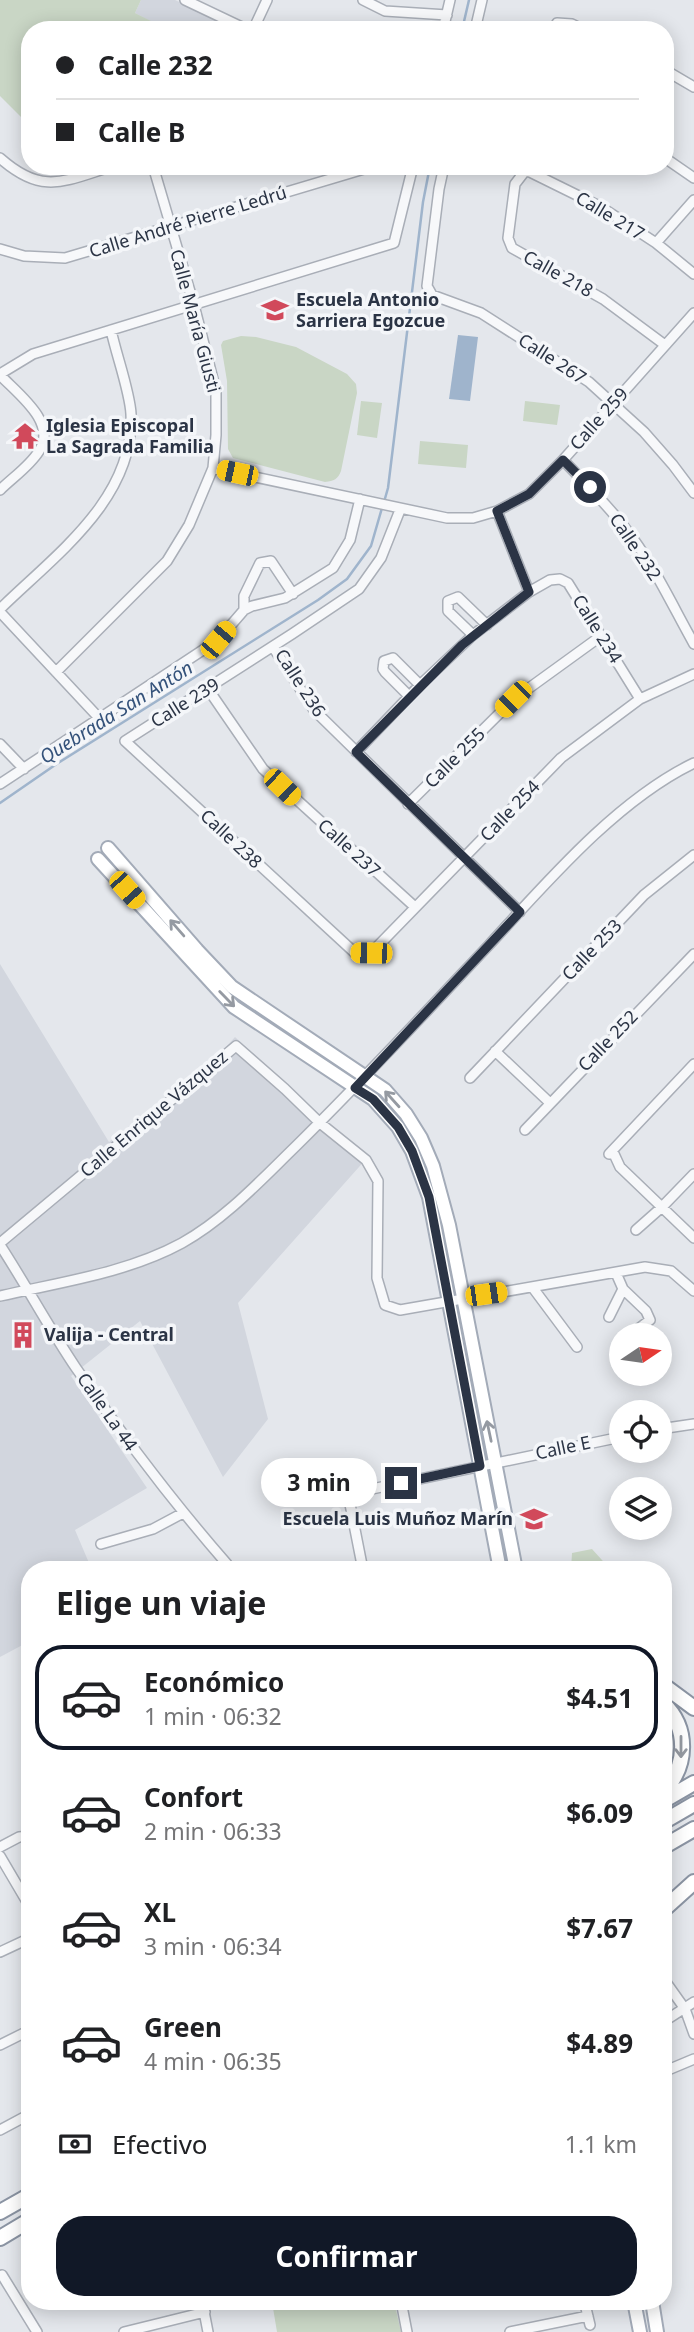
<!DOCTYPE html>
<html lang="es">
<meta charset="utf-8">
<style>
:root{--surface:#fff;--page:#f2f2f2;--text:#202124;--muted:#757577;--line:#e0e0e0;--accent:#111827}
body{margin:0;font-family:"Noto Sans",sans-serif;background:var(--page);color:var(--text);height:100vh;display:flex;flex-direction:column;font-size:26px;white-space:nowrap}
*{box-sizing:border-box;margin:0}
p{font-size:23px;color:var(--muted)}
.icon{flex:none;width:38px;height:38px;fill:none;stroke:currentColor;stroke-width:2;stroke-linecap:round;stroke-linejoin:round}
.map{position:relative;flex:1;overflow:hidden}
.sheet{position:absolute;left:21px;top:1561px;width:651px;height:749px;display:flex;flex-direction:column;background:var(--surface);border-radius:28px;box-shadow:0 4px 18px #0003}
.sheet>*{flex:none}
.hud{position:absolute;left:21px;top:21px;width:653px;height:154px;border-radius:28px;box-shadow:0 4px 18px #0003;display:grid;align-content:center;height:154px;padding:0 35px;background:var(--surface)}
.needle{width:46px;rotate:77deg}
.tools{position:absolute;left:609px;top:1323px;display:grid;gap:14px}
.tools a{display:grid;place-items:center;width:63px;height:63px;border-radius:50%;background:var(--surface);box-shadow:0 4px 18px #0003;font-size:35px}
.end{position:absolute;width:32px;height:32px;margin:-16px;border:9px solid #2b3445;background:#fff;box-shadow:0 0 0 4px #fff}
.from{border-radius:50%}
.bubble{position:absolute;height:49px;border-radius:24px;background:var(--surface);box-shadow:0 4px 18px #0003;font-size:23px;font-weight:700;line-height:49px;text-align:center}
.car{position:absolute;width:21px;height:42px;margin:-21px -10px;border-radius:9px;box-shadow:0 0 5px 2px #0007;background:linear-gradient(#f5c518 24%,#345 0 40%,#f5c518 0 76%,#345 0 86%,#f5c518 0)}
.hud b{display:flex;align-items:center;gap:24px;height:66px;font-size:26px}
.hud b+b{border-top:2px solid var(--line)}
.hud i{width:18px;height:18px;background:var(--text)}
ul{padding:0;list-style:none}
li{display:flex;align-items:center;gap:21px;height:105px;margin:0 14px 10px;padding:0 21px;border:4px solid transparent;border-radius:28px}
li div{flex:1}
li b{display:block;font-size:26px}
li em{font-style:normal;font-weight:700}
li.active{border-color:var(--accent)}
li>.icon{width:63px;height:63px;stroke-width:1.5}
h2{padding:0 35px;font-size:32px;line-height:84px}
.pay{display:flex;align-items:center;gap:18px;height:77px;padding:0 35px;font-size:26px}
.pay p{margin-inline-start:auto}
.primary-button{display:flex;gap:14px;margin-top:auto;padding:14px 35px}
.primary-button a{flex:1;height:80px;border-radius:28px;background:var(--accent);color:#fff;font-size:28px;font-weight:700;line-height:80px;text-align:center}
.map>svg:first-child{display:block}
.built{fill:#d2d6de}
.green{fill:#c9d6c5}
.water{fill:#9fb4cc}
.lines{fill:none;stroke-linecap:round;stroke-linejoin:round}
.stream{stroke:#9fb4cc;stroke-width:2.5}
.minor-casing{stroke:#a9aeb7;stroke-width:12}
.major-casing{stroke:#a3abb8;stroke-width:16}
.highway-casing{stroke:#8b94a3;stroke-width:18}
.minor{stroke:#f7f8fa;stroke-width:9}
.major{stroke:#fff;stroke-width:12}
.highway{stroke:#fff;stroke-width:14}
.oneway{stroke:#959aa2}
.route{stroke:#2b3445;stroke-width:9}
.labels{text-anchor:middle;stroke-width:7;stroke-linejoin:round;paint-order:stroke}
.street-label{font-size:18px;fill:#2b3445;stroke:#f4f6f9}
.poi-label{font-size:18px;font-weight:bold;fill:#2b3445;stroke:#f4f6f9;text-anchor:start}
.water-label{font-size:19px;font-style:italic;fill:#34527a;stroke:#f4f6f9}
</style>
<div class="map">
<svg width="694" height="2332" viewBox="0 0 694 2332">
<rect width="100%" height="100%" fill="#e4e7ec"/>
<path class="built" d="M141,0H175L239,30H147L150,21L135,13Z
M0,964L109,1142L216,1058L235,1037L367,1158L238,1303L268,1419L223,1477L140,1321L71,1376L147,1488L75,1530L92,1570H30V1641L0,1657Z"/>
<path class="green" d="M0,0H141L135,13L151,21L147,30H30V126L0,96Z
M241,336L256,337L296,347L347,374L356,384L357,393L341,471C338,479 334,481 325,482L233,458L228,449L227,381L221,345L223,341Z
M361,401L382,403L377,438L357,435Z
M525,401L560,405L557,425L523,421Z
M420,441L468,445L466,468L418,464Z
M592,1549L611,1570H571L572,1553Z
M311,2301H394L401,2332H277L273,2308Z"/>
<path class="water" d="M458,335L478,337L470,401L449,399Z"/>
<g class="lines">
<path class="stream" d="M462,30L469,0
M384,502L388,488L423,202L430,166
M0,803L58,763L318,600L347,579L371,546L382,508"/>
<defs>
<path id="minor" d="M185,0L248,30
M363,0L385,11L447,15
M253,30L267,0
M443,30L450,0
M475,30L482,0
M553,30L557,23L572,24L584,30
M665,70L694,87
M0,158C43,196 64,181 113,166
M665,158L694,178
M444,166L439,189L427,286L432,295L481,313L589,382L644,432L673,465L694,493
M656,243L694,200
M0,249L24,256L65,258L374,166
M665,345L603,299L512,248L508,238L515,184L525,171L530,172L601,207L656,243L694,274
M0,374L33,354L394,243L413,166
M0,375C18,394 58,423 39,451C30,466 12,478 0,490
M563,460C584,482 606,503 625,528C653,563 672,605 694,644
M213,468L447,518H473L497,511L529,494L563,460L694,313
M400,510L381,558L359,589L292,634L125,741L355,953H371L561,758L640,699L694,674
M497,511L529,592
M0,609C54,556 135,499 131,414C130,392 116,354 111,330
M244,610L252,606L285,598L333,568L350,540L360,499
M0,612L100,719
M473,635L448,611V601L458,597L487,625
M273,647L314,710L520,912
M56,672L167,561L189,525L213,468L216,435V391L194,305L153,166
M208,689L263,769L415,907
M409,696L385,672L383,669L384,661L393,658L420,685
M0,744L24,769
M356,752L420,685L473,635L529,592L550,580L560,579L568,583L640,699
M0,784L218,640L244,610V596L260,563L271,561L293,594
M408,804L514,699L601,636
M495,1051L549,1102
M694,1064L609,1154H614L620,1167L694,1238
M470,1078L644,895L694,855
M525,1130L694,954
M636,1230L662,1207L694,1174
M0,1243L236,1046L285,1089L320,1123L366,1160L378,1181L377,1278L385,1305L400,1310L645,1267L671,1271L694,1291
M0,1245C26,1285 49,1328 76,1368C123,1436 172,1501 227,1564L228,1570
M616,1273L623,1289L646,1311L650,1320L630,1335
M533,1288L577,1347
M0,1296C61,1282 127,1273 182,1243C225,1219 260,1181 295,1147C362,1081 425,1013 489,945C547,882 617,800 694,763
M609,1317L623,1289
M620,1341H621
M660,1429L694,1424
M101,1544L153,1529L183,1513
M363,1570L348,1494L621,1437
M0,1847L19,1837L30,1836
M0,1856L30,1907
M0,1952L30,1938
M663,1978L685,2009L694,2034
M663,2022L694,2002
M0,2045L30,2030
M663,2072L694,2059
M0,2130L30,2114
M2,2275L37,2332
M202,2301L208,2332
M401,2301L407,2332
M276,2302L278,2301
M585,2304L590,2325
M124,2332L205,2312
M510,2332L588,2316"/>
<path id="major" d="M108,848L197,950L232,987L385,1090L406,1114L421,1138L433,1166L449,1225L516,1570
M98,859L234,1007L373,1099L398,1127L412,1151L429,1197L500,1570
M634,2301L640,2332
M652,2301L657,2332"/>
<path id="highway" d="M663,1685L694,1708
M663,1703C689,1728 688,1766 663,1792
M663,1801L694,1783
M663,1822L694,1804
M663,1847L694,1829
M663,1910L694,1882
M0,2212L30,2195
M0,2238L30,2220"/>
</defs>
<use href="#minor" class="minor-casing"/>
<use href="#major" class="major-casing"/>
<use href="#highway" class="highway-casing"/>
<use href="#minor" class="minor"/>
<use href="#major" class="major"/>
<use href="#highway" class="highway"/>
</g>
<defs><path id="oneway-shaft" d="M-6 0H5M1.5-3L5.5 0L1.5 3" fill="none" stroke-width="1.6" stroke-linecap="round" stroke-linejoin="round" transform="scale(1.75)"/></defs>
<g class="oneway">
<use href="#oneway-shaft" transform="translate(177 928) rotate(-131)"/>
<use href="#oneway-shaft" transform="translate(227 999) rotate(46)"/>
<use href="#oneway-shaft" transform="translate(392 1099) rotate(-132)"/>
<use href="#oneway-shaft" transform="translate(489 1431) rotate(-102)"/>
<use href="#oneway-shaft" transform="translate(681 1747) rotate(90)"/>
</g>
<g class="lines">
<path class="route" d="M401,1483L480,1466L429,1197L412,1151L398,1127L373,1099L355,1088L520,912L356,752L462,645L529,592L497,511L529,494L563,460L590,487"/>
</g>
<defs>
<symbol id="school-bare" viewBox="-9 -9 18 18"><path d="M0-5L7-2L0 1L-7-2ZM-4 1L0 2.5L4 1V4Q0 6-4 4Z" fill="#d1495b" stroke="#f4f6f9" stroke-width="2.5" paint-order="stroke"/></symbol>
<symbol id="temple-bare" viewBox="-9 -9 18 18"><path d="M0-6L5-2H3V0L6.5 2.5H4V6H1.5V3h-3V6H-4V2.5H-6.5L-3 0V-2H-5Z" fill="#d1495b" stroke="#f4f6f9" stroke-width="2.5" paint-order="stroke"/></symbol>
<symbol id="building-bare" viewBox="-9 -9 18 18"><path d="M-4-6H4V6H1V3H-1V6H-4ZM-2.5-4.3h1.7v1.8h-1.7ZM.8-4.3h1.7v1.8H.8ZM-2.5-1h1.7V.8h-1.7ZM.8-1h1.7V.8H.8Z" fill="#d1495b" stroke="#f4f6f9" stroke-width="2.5" paint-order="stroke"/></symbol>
</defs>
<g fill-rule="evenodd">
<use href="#school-bare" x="256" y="291" width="38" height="38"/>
<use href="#temple-bare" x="6" y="417" width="38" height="38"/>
<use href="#building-bare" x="4" y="1316" width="38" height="38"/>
<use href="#school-bare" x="515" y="1500" width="38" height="38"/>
</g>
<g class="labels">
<g class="street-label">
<text transform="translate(610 216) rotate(31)" y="6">Calle 217</text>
<text transform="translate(188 222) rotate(-17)" y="6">Calle André Pierre Ledrú</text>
<text transform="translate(558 274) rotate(29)" y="6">Calle 218</text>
<text transform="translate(195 321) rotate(75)" y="6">Calle María Giusti</text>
<text transform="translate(552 359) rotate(33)" y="6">Calle 267</text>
<text transform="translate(599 419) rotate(-48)" y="6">Calle 259</text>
<text transform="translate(635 547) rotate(56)" y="6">Calle 232</text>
<text transform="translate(597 629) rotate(58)" y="6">Calle 234</text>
<text transform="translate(300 683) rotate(57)" y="6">Calle 236</text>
<text transform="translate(185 703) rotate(-32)" y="6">Calle 239</text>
<text transform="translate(455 758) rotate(-45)" y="6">Calle 255</text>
<text transform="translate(510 811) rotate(-46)" y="6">Calle 254</text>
<text transform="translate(231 839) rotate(43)" y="6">Calle 238</text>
<text transform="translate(349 848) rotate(42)" y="6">Calle 237</text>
<text transform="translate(592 950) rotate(-46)" y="6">Calle 253</text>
<text transform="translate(608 1041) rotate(-46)" y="6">Calle 252</text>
<text transform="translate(154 1114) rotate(-40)" y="6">Calle Enrique Vázquez</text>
<text transform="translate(107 1412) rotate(55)" y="6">Calle La 44</text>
<text transform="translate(563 1448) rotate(-12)" y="6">Calle E</text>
</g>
<g class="poi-label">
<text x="296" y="306">Escuela Antonio<tspan x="296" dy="21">Sarriera Egozcue</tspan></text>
<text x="46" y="432">Iglesia Episcopal<tspan x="46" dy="21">La Sagrada Familia</tspan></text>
<text x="44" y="1341">Valija - Central</text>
<text x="513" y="1525" text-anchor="end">Escuela Luis Muñoz Marín</text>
</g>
<g class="water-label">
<text transform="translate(116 712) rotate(-32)" y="7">Quebrada San Antón</text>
</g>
</g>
</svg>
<div class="tools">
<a><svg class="needle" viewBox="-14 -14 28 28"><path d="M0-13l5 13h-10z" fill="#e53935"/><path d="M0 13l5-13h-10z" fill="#757577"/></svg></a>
<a><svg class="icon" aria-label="locate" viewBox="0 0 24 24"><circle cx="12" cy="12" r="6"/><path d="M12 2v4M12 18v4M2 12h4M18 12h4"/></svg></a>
<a><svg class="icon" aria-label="layers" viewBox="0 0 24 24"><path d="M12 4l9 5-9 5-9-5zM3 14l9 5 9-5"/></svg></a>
</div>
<i class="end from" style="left:590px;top:487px"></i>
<i class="end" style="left:401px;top:1483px"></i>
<div class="bubble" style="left:261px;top:1458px;width:116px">3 min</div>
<i class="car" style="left:237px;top:473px;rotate:282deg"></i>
<i class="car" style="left:218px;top:640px;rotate:40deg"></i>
<i class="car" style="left:513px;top:699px;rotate:225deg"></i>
<i class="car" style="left:282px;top:787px;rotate:134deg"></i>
<i class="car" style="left:127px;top:890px;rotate:138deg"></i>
<i class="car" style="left:371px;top:953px;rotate:271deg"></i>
<i class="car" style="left:486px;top:1294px;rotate:82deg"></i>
<div class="hud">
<b><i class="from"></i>Calle 232</b>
<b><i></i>Calle B</b>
</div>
<section class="sheet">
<h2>Elige un viaje</h2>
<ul>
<li class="active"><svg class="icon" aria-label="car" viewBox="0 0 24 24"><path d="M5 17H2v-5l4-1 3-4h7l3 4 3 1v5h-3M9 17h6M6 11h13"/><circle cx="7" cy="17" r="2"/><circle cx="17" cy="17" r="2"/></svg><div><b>Económico</b><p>1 min · 06:32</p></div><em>$4.51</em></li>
<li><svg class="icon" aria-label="car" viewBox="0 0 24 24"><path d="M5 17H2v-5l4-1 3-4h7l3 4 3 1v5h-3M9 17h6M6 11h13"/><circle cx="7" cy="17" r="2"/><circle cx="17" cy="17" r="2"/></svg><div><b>Confort</b><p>2 min · 06:33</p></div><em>$6.09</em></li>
<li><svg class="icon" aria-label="car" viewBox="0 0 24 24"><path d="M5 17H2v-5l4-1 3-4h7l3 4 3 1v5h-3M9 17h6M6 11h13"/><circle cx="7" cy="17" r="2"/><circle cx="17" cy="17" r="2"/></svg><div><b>XL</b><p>3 min · 06:34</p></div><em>$7.67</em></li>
<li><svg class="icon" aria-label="car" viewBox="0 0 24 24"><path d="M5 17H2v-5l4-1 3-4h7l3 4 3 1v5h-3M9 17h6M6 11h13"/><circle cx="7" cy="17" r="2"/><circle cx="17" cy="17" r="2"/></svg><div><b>Green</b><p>4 min · 06:35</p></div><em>$4.89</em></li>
</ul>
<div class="pay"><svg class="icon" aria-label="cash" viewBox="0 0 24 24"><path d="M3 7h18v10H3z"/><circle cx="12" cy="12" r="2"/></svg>Efectivo<p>1.1 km</p></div>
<div class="primary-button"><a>Confirmar</a></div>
</section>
</div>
